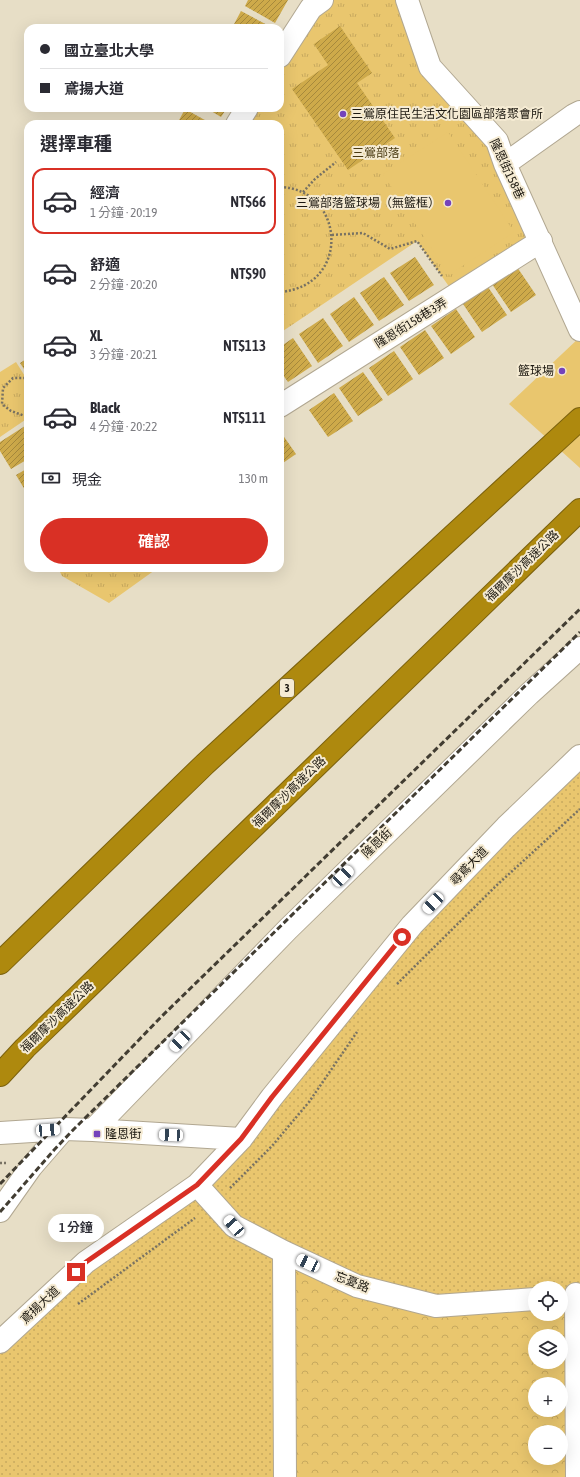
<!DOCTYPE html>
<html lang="zh-TW">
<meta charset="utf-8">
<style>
:root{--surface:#fff;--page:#f2f2f3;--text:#2b2b33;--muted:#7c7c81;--line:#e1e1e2;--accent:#d93025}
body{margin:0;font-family:"Asap Condensed","Noto Sans TC",sans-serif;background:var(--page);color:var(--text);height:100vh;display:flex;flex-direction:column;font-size:15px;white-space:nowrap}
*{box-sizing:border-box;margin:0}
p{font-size:13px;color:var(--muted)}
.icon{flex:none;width:22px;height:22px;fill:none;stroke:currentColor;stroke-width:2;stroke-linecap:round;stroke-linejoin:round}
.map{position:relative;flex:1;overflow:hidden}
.side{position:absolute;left:24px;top:120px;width:260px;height:452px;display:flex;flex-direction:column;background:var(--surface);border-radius:12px;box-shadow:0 4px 16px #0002}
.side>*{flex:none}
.guide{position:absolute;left:24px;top:24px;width:260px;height:88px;border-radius:12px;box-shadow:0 4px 16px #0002;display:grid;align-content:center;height:88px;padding:0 16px;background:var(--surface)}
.controls{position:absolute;left:528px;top:1281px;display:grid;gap:8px}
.controls a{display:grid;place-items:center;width:40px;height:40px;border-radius:50%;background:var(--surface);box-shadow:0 4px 16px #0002;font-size:20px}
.end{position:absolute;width:18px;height:18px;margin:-9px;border:5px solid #d93025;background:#fff;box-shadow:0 0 0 2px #fff}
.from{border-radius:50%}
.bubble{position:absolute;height:28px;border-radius:14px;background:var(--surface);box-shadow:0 4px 16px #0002;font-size:13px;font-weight:600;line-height:28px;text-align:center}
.car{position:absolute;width:12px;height:24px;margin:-12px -6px;border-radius:5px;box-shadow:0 0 3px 1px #0007;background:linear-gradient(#fff 24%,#345 0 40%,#fff 0 76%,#345 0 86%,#fff 0)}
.guide b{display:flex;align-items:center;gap:14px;height:38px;font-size:15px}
.guide b+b{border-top:1px solid var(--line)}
.guide i{width:10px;height:10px;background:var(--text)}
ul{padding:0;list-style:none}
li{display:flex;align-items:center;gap:12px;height:66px;margin:0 8px 6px;padding:0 8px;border:2px solid transparent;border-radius:12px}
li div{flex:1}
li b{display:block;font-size:15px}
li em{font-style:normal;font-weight:600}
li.on{border-color:var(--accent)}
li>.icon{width:36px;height:36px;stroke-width:1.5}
h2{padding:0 16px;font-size:18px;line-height:48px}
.pay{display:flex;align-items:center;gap:10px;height:44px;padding:0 16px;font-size:15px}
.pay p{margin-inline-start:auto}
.action{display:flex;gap:8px;margin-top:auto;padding:8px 16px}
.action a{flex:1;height:46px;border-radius:24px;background:var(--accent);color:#fff;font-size:16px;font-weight:600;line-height:46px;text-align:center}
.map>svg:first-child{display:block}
.grass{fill:url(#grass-dots)}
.forest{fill:url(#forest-crowns);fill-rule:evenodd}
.park{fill:url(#park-tufts)}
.garden{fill:#e9c66e}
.building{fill:url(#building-hatch)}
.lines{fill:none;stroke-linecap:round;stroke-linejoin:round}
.minor-casing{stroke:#b1a791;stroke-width:24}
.highway-casing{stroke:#7b610e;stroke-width:24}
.path{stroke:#787263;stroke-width:2.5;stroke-dasharray:2 2;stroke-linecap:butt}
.minor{stroke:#fff;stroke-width:22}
.highway{stroke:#ae890e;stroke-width:22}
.rail{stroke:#423d32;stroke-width:3;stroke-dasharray:6 3;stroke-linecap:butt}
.route{stroke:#d93025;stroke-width:5}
.poi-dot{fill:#7443bb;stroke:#f5ebd3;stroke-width:1.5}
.labels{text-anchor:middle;stroke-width:4;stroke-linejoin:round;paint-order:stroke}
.shield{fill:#f5ebd3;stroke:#5c574a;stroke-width:1}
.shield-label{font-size:11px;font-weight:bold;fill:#1b170f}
.poi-label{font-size:12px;fill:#1b170f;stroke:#f5ebd3;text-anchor:start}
.park-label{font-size:12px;fill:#483910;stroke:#f5ebd3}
.street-label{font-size:12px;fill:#1b170f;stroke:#f5ebd3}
</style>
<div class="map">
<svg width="580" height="1477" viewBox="0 0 580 1477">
<defs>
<pattern id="grass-dots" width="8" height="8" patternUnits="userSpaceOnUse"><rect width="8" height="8" fill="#e9c66e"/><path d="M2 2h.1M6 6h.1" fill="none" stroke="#c7a95e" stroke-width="1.8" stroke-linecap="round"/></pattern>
<pattern id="forest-crowns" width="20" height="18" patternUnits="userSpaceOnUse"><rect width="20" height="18" fill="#e9c66e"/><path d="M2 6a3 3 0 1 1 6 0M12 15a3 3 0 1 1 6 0" fill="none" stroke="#c7a95e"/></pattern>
<pattern id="park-tufts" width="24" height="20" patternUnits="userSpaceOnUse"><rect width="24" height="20" fill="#e9c66e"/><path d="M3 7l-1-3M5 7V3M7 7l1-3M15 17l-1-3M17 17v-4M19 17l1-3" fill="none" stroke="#c7a95e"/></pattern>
<pattern id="building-hatch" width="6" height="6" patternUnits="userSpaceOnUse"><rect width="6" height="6" fill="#ceaa4a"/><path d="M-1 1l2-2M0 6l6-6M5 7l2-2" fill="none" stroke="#a6893c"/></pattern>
</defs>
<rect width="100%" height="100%" fill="#e7dec6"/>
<path class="grass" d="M580,756V1292L561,1295V1288H535V1299L285,1477H0V1342L197,1185L412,925Z"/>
<path class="forest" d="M284,1252L436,1306L535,1299V1314H561V1295L576,1294L580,1477H285ZM535,1336H561V1362H535ZM535,1384H561V1410H535ZM535,1432H561V1458H535Z"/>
<path class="park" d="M322,0H407L430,67L497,141L541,241L455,295L417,241L280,333V124H237L247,108H280V56Z
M16,362L28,381V418L0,437V372Z
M58,568H154L155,570L109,603L62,576Z"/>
<path class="garden" d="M448,132L514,232L449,275L383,174Z
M580,337V468L509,404Z"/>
<path class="building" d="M248,0H288L275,23L245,6Z
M241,11L273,28H232Z
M340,26L372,73L357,83L395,138L348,170L292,89L328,65L314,44Z
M206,108H227L221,117Z
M185,109L212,124H177Z
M415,257L434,285L409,301L390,273Z
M517,267L536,295L511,312L492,284Z
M384,277L404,305L379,321L360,293Z
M488,287L507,315L482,332L463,304Z
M354,297L374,325L349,342L330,314Z
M456,309L475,337L451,354L431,326Z
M323,318L343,346L318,363L299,334Z
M425,330L444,358L419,375L400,347Z
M293,338L312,366L288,382L280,371V347Z
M394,351L413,379L388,396L369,368Z
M28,358V375L20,363Z
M363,372L383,400L358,416L339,388Z
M334,393L353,421L328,437L309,410Z
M25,426L28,431V459L11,469L0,451V442Z
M280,431L296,454L280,465Z
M28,468V495L16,475Z"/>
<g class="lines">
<defs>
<path id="minor" d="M407,0L430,67L497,141L505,164L580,330
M280,56L311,8L322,0
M237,124L247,108
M505,164L574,115L580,112
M280,406L541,241
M93,1130L241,1139
M0,1133L64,1129L93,1130L288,929L529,694L580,648
M197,1185L234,1226L284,1252L357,1286L436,1306L535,1299
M0,1211L31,1167L64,1129
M284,1252L285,1477
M576,1294L577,1477
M0,1342L86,1262L197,1185L241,1139L272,1097L412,925L506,827L580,756"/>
<path id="highway" d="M0,963L205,764L580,419
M0,1075L25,1048L580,510"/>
</defs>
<use href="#minor" class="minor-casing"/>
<use href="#highway" class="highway-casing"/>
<path class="path" d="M280,187C345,189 352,286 280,292
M303,192L315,179L336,162
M332,235L363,233L390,249L417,241L442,276
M28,381L25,378H13L3,388L2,404L11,411L28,417
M397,984L497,885L580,809
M0,1163H6
M230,1188L272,1146L309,1102L357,1032
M78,1304L195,1218"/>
<use href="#minor" class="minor"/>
<use href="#highway" class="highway"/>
<path class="rail" d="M0,1184L161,1017L580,609
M0,1212L54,1150L74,1129L580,632"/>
</g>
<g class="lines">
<path class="route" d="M76,1272L86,1262L197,1185L241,1139L272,1097L402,937"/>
</g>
<g class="poi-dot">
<circle cx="343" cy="114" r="4"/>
<circle cx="448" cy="203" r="4"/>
<circle cx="562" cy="371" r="4"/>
<rect x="93" y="1130" width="8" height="8" rx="2"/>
</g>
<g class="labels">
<rect class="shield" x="280" y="679" width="14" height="18" rx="3"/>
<g class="shield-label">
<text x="287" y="692">3</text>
</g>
<g class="poi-label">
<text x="351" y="118">三鶯原住民生活文化園區部落聚會所</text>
<text x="440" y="207" text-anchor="end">三鶯部落籃球場（無籃框）</text>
<text x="554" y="375" text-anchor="end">籃球場</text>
<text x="105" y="1138">隆恩街</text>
</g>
<g class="park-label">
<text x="376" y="157">三鶯部落</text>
</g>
<g class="street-label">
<text transform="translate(507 169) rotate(65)" y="4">隆恩街158巷</text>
<text transform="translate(411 323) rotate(-32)" y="4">隆恩街158巷3弄</text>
<text transform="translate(522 566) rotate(-44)" y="4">福爾摩沙高速公路</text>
<text transform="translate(289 792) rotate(-44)" y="4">福爾摩沙高速公路</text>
<text transform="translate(377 843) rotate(-44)" y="4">隆恩街</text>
<text transform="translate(469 866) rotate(-46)" y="4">尋鳶大道</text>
<text transform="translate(57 1017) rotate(-44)" y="4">福爾摩沙高速公路</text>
<text transform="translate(352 1282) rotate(21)" y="4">忘憂路</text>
<text transform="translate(40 1305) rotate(-43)" y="4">鳶揚大道</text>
</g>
</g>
</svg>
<div class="controls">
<a><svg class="icon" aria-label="locate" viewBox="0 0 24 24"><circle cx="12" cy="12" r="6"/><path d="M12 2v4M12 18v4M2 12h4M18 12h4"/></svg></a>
<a><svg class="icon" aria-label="layers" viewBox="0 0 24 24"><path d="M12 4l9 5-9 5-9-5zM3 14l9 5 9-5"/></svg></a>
<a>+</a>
<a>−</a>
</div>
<i class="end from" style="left:402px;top:937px"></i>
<i class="end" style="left:76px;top:1272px"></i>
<div class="bubble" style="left:48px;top:1214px;width:56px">1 分鐘</div>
<i class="car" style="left:343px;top:876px;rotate:46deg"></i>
<i class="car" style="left:433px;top:903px;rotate:224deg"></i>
<i class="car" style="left:180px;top:1041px;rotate:224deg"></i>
<i class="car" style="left:48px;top:1130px;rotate:86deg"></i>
<i class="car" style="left:171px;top:1135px;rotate:273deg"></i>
<i class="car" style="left:234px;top:1226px;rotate:318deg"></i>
<i class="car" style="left:308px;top:1263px;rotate:295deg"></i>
<div class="guide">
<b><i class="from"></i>國立臺北大學</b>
<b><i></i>鳶揚大道</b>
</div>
<section class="side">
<h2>選擇車種</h2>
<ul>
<li class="on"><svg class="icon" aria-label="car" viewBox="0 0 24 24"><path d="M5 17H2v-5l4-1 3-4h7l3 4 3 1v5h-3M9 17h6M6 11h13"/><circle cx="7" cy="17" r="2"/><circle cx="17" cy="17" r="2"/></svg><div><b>經濟</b><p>1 分鐘 · 20:19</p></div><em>NT$66</em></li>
<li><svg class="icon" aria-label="car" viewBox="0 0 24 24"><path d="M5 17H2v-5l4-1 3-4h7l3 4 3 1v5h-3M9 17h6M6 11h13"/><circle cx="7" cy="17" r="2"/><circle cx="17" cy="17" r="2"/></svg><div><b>舒適</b><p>2 分鐘 · 20:20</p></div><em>NT$90</em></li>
<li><svg class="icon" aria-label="car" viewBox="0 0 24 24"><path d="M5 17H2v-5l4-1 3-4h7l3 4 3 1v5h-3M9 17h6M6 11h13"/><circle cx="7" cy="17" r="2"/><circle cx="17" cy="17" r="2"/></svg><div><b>XL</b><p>3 分鐘 · 20:21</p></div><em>NT$113</em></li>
<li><svg class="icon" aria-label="car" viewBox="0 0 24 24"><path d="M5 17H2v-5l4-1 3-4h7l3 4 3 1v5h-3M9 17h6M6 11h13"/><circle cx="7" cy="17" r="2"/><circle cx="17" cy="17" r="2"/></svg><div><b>Black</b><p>4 分鐘 · 20:22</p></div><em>NT$111</em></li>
</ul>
<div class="pay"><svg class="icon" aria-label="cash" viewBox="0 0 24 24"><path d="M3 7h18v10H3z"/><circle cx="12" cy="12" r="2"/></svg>現金<p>130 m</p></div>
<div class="action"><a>確認</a></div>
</section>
</div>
